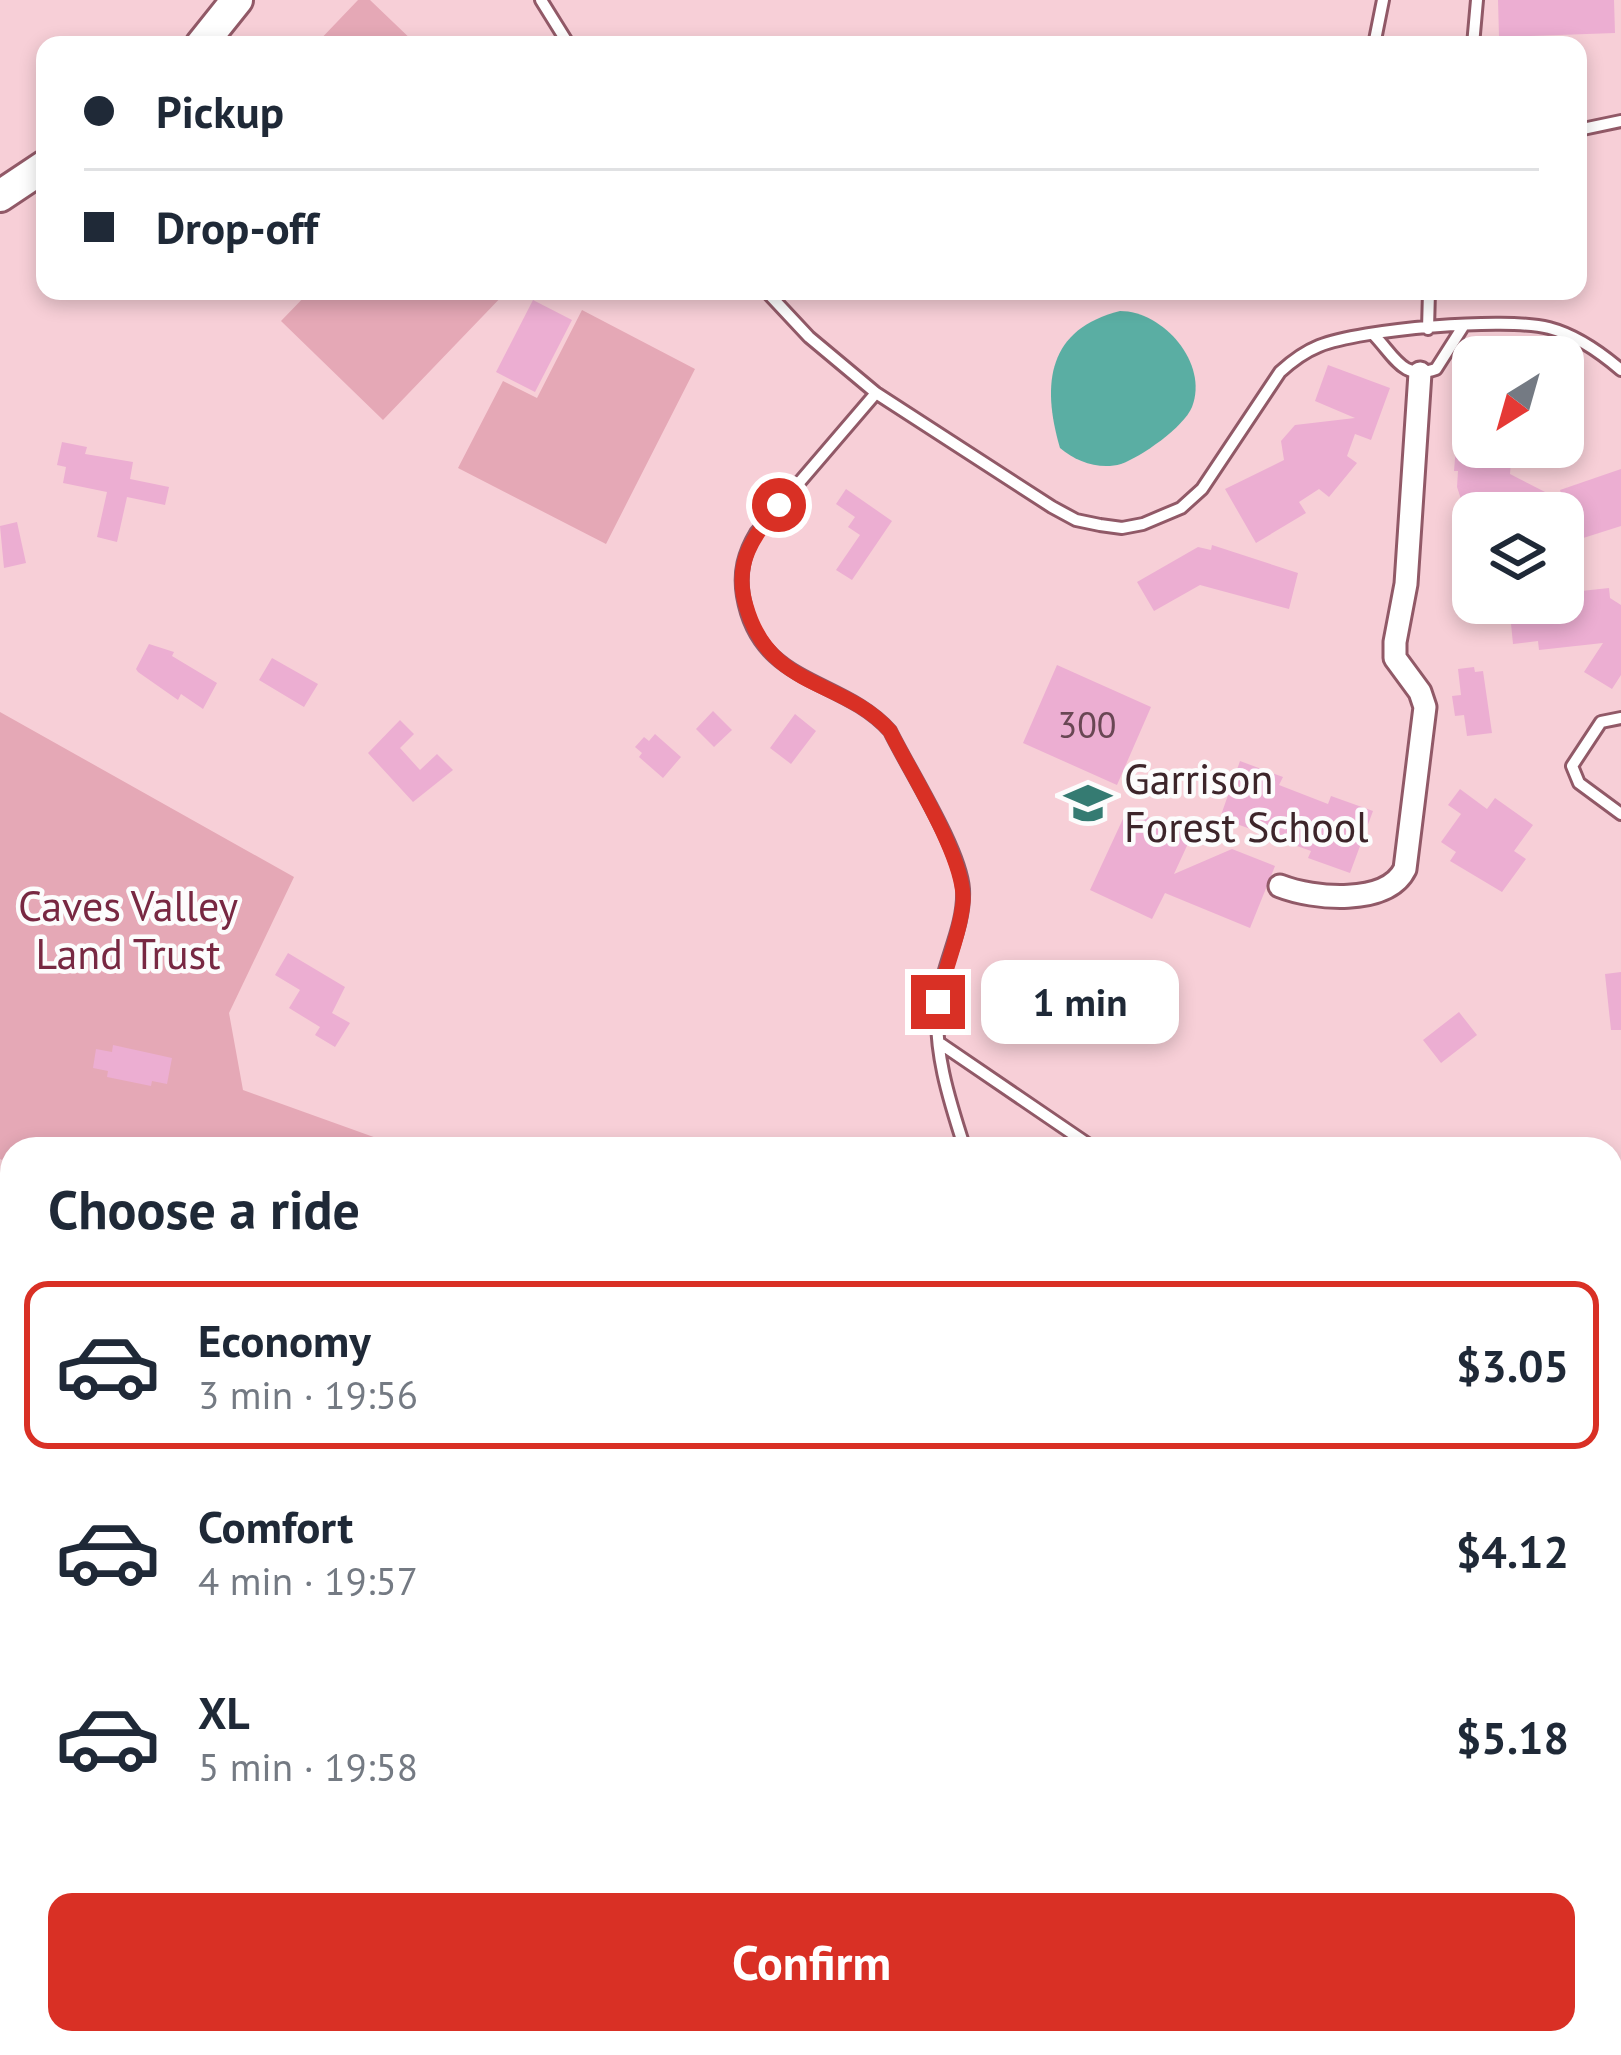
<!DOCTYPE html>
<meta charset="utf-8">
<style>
:root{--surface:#fff;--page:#f2f2f3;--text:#1f2937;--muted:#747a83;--line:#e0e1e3;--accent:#d93025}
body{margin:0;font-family:"PT Sans",sans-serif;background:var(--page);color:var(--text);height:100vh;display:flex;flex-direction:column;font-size:45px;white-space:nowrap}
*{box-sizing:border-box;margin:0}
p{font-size:39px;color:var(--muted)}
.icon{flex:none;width:66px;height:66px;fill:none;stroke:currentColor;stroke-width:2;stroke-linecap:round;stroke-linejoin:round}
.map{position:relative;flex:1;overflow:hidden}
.sheet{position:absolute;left:0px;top:1137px;width:1623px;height:918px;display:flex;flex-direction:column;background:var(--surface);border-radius:36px 36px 0 0;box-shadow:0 6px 18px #0003}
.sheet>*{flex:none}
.top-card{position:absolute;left:36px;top:36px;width:1551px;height:264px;border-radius:24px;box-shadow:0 6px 18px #0003;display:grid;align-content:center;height:264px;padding:0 48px;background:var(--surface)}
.needle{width:78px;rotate:217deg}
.fabs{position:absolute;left:1452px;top:336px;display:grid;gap:24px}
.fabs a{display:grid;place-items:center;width:132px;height:132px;border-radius:24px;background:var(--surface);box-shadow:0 6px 18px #0003;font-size:60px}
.end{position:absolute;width:54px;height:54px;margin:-27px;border:15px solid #d93025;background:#fff;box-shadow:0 0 0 6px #fff}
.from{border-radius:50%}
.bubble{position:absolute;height:84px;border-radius:24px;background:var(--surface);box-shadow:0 6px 18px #0003;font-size:39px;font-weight:700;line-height:84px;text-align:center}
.top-card b{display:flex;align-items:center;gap:42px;height:114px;font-size:45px}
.top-card b+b{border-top:3px solid var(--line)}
.top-card i{width:30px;height:30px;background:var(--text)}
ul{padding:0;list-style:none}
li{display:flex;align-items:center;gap:36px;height:168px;margin:0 24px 18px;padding:0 24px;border:6px solid transparent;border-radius:24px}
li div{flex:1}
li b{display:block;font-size:45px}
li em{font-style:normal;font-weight:700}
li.active{border-color:var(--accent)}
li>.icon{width:108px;height:108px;stroke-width:1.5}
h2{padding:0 48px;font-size:54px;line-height:144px}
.primary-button{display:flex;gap:24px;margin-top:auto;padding:24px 48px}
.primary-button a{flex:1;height:138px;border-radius:24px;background:var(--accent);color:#fff;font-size:48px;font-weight:700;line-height:138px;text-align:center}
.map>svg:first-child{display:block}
.green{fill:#e5a8b6}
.water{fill:#5aaea3}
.building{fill:#ecaed2}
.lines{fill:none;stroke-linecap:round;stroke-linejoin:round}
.lane-casing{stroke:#915967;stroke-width:16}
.street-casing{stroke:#915967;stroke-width:27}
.secondary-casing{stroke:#915967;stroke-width:36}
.lane{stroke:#fff;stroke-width:10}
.street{stroke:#fff;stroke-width:21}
.secondary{stroke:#fff;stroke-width:30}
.route{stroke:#d93025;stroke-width:15}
.labels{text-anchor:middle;stroke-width:9;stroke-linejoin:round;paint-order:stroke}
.number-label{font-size:36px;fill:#694754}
.poi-label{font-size:42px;fill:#3d252a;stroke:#fcfcfc;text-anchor:start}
.park-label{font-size:42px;fill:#782842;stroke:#fcfcfc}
</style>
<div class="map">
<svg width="1621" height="2055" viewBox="0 0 1621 2055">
<rect width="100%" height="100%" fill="#f7cfd7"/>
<path class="green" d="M358,0H370L417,45H315Z
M310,291H507L383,420L281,321Z
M582,310L695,369L606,544L458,468L503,381L537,398Z
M0,712L294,877L229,1013L243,1090L407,1149H12V1165L0,1159Z"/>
<path class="water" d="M1120,311C1163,311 1209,363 1192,407C1184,427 1141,457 1121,464C1100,470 1076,462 1060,448C1041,383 1048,329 1120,311Z"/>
<path class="building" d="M1498,0H1614L1615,33L1499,37Z
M533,300L572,320L535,392L496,372Z
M1328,365L1390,388L1371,440L1355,434L1347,456L1357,463L1329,497L1319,489L1299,502L1306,513L1256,543L1225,489L1284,460L1281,441L1295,425L1355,418L1315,401Z
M1459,410L1473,412V447H1512L1510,474L1549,494L1540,513H1473L1463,505L1457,487L1458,471H1454Z
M62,442L87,447L85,454L133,462L130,479L169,487L165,505L127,497L117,542L97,537L107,492L63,483L66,467L57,465Z
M1621,469V526L1577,540L1560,490Z
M846,489L892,521L852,580L836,570L860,535L848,527L855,517L836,504Z
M17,522L26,563L4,568L0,526Z
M1212,545L1298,573L1289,609L1200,585L1154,611L1137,582L1198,547L1211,550Z
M1609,588L1610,598L1621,605V675L1612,689L1584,672L1603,643L1539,650L1538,641L1513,644L1509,603H1563V593Z
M149,644L174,652L172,656L217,683L203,709L181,694L178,700L138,672L136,669Z
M272,658L318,684L304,707L259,680Z
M1057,665L1151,707L1117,785L1023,743Z
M1474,667L1475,672L1483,671L1492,733L1467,736L1464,715L1455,716L1452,696L1461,695L1458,669Z
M713,711L732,730L714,747L696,729Z
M795,714L816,731L791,764L770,748Z
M400,720L414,734L400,748L420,770L437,754L453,770L413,802L368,753Z
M655,734L681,757L663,778L639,757L642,753L635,747L644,737L649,741Z
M1240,761L1283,777L1279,785L1328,804L1331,796L1373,811L1350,873L1308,858L1311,851L1220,818Z
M1460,789L1487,809L1495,798L1533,825L1514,851L1526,859L1502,892L1450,861L1456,852L1441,842L1461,814L1448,805Z
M1128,808L1191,837L1174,874L1232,849L1275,866L1250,928L1165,893L1152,919L1090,890Z
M288,953L345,987L332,1013L350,1023L335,1047L315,1035L320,1027L289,1008L300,990L275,975Z
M1621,972V1030H1611L1605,974Z
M1459,1012L1477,1035L1441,1063L1423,1040Z
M113,1045L172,1058L167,1084L152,1081L151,1086L107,1077L108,1071L93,1068L96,1049L112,1052Z"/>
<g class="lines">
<defs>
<path id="lane" d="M541,0L569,45
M1374,45L1383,0
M1473,45L1477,0
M1578,130L1621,121
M766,291L809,337L876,393L1052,507L1076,520L1100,525L1122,528L1143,524L1181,508L1202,489L1280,372C1292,361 1304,352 1319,346C1361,329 1505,317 1549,328C1576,335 1600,352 1621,370
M1428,329L1429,291
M1374,335C1395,357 1403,381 1436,369L1464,325
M876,393L756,533C744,553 739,572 743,596C758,686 842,677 890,731C909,770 960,849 963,889C965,926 944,960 939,996C931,1045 950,1103 965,1149
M1621,718L1601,722L1572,766L1579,783L1621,814
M941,1044L1095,1149"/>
<path id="street" d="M1280,886C1313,899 1387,906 1405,869L1425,707L1420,692L1395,658V642L1406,584L1420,373
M1611,1723H1621
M1442,2043L1466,2055
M1303,2055L1307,2043"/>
<path id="secondary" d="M201,45L237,0
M0,196L45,166"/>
</defs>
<use href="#lane" class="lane-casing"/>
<use href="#street" class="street-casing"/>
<use href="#secondary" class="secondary-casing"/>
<use href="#lane" class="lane"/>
<use href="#street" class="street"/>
<use href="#secondary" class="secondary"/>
</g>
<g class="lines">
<path class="route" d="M779,505C753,537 733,563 746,606C770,691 843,678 890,731C910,772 966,859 963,902C960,936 944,969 938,1002"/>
</g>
<defs>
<symbol id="school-bare" viewBox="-9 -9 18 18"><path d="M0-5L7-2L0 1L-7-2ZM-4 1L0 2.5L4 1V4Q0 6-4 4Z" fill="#357b72" stroke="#fcfcfc" stroke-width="2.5" paint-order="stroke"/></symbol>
</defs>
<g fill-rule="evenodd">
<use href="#school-bare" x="1055" y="770" width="66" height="66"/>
</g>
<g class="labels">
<g class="number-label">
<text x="1087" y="738">300</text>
</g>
<g class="poi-label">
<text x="1124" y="794">Garrison<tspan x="1124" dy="48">Forest School</tspan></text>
</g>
<g class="park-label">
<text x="128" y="921">Caves Valley<tspan x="128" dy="48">Land Trust</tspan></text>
</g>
</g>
</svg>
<div class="fabs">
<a><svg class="needle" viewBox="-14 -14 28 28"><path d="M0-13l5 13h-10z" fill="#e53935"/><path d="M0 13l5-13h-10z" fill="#747a83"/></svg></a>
<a><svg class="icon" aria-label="layers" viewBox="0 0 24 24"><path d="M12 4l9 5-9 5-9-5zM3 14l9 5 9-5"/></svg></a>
</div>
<i class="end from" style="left:779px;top:505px"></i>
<i class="end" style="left:938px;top:1002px"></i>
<div class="bubble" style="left:981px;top:960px;width:198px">1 min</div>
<div class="top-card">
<b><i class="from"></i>Pickup</b>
<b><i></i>Drop-off</b>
</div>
<section class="sheet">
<h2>Choose a ride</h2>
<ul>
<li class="active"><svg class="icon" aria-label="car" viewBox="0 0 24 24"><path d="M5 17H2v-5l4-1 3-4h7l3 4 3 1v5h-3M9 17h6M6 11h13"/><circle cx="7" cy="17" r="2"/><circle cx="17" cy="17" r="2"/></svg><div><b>Economy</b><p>3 min · 19:56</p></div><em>$3.05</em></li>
<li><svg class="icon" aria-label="car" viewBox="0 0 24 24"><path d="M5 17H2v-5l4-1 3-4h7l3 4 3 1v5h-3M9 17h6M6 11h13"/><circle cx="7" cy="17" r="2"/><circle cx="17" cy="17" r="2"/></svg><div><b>Comfort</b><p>4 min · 19:57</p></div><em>$4.12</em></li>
<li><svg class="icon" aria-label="car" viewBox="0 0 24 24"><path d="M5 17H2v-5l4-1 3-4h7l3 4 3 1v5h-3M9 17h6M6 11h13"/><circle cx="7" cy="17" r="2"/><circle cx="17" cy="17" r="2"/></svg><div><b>XL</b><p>5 min · 19:58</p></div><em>$5.18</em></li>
</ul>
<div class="primary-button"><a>Confirm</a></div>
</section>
</div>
